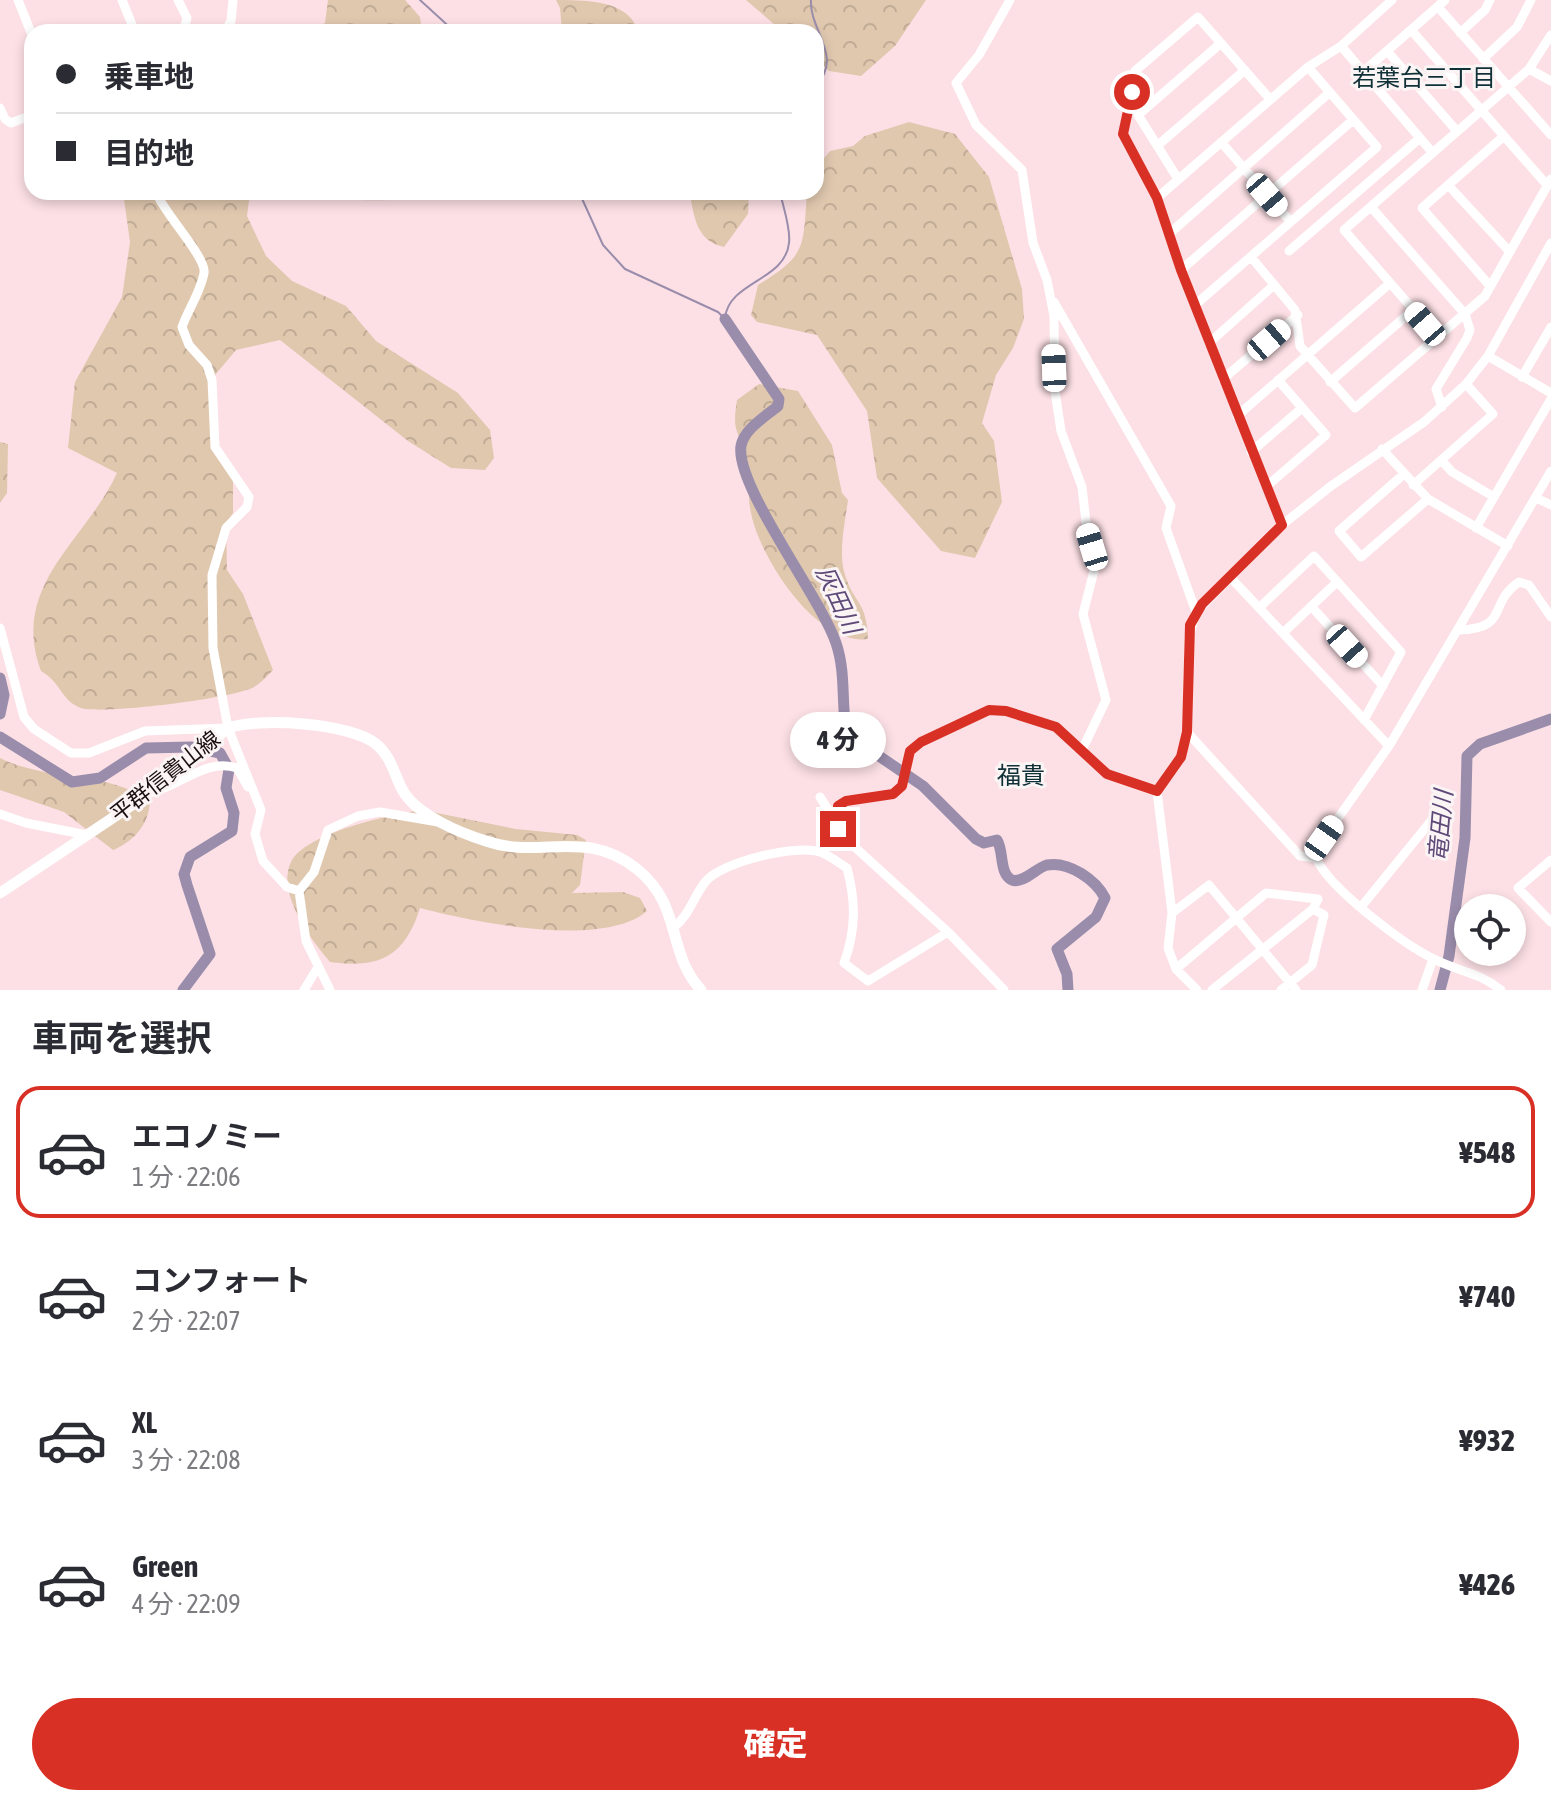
<!DOCTYPE html>
<html lang="ja">
<meta charset="utf-8">
<style>
:root{--surface:#fff;--page:#f7f7f7;--text:#2b2b33;--muted:#7c7c81;--line:#e1e1e2;--accent:#d93025}
body{margin:0;font-family:"Asap Condensed","Noto Sans JP",sans-serif;background:var(--page);color:var(--text);height:100vh;display:flex;flex-direction:column;font-size:30px;white-space:nowrap}
*{box-sizing:border-box;margin:0}
p{font-size:26px;color:var(--muted)}
.icon{flex:none;width:44px;height:44px;fill:none;stroke:currentColor;stroke-width:2;stroke-linecap:round;stroke-linejoin:round}
.map{position:relative;height:990px;overflow:hidden}
.sheet{display:flex;flex-direction:column;background:var(--surface);flex:1}
.sheet>*{flex:none}
.hud{position:absolute;left:24px;top:24px;width:800px;height:176px;border-radius:24px;box-shadow:0 4px 12px #0003;display:grid;align-content:center;height:176px;padding:0 32px;background:var(--surface)}
.buttons{position:absolute;left:1454px;top:894px;display:grid;gap:16px}
.buttons a{display:grid;place-items:center;width:72px;height:72px;border-radius:50%;background:var(--surface);box-shadow:0 4px 12px #0003;font-size:40px}
.end{position:absolute;width:36px;height:36px;margin:-18px;border:10px solid #d93025;background:#fff;box-shadow:0 0 0 4px #fff}
.from{border-radius:50%}
.bubble{position:absolute;height:56px;border-radius:28px;background:var(--surface);box-shadow:0 4px 12px #0003;font-size:26px;font-weight:800;line-height:56px;text-align:center}
.car{position:absolute;width:24px;height:48px;margin:-24px -12px;border-radius:10px;box-shadow:0 0 6px 2px #0007;background:linear-gradient(#fff 24%,#345 0 40%,#fff 0 76%,#345 0 86%,#fff 0)}
.hud b{display:flex;align-items:center;gap:28px;height:76px;font-size:30px}
.hud b+b{border-top:2px solid var(--line)}
.hud i{width:20px;height:20px;background:var(--text)}
ul{padding:0;list-style:none}
li{display:flex;align-items:center;gap:24px;height:132px;margin:0 16px 12px;padding:0 16px;border:4px solid transparent;border-radius:24px}
li div{flex:1}
li b{display:block;font-size:30px}
li em{font-style:normal;font-weight:800}
li.on{border-color:var(--accent)}
li>.icon{width:72px;height:72px;stroke-width:1.5}
h2{padding:0 32px;font-size:36px;line-height:96px}
.primary-button{display:flex;gap:16px;margin-top:auto;padding:16px 32px}
.primary-button a{flex:1;height:92px;border-radius:48px;background:var(--accent);color:#fff;font-size:32px;font-weight:800;line-height:92px;text-align:center}
.map>svg:first-child{display:block}
.forest{fill:url(#forest-crowns)}
.lines{fill:none;stroke-linecap:round;stroke-linejoin:round}
.stream{stroke:#9a8dac;stroke-width:2}
.river{stroke:#9a8dac;stroke-width:11}
.minor{stroke:#fff;stroke-width:9}
.major{stroke:#fff;stroke-width:11}
.route{stroke:#d93025;stroke-width:10}
.labels{text-anchor:middle;stroke-width:6;stroke-linejoin:round;paint-order:stroke}
.street-label{font-size:22px;fill:#190e10;stroke:#fbf4f5}
.neighbourhood-label{font-size:24px;fill:#0e3036;stroke:#fbf4f5}
.water-label{font-size:24px;font-style:italic;fill:#5e4978;stroke:#fbf4f5}
</style>
<div class="map">
<svg width="1551" height="990" viewBox="0 0 1551 990">
<defs>
<pattern id="forest-crowns" width="20" height="18" patternUnits="userSpaceOnUse" patternTransform="scale(2)"><rect width="20" height="18" fill="#e0c8af"/><path d="M2 6a3 3 0 1 1 6 0M12 15a3 3 0 1 1 6 0" fill="none" stroke="#c0ab96"/></pattern>
</defs>
<rect width="100%" height="100%" fill="#fce0e5"/>
<path class="forest" d="M328,0H405L420,17L422,32H305L325,23Z
M556,0C583,0 622,0 635,24L667,32H562L560,8Z
M746,0H926L895,46L861,76L829,71L816,60V32H783Z
M909,122L955,134L989,177L1022,289L1024,319L1013,348L996,375L982,423L994,441L1002,502L975,558L941,551L877,478L867,411L817,335L757,322L751,315L758,285C807,255 803,248 807,192H816V168L830,151L853,146L865,136Z
M123,192H250L247,216L266,256L292,281L346,306L376,341L458,393L490,430L494,458L485,470L451,468L408,441L280,340L236,350L210,381V436L233,481V513L226,523L227,570L243,594L273,670C267,676 261,683 254,687C236,698 101,715 81,708C61,701 61,682 41,671C9,585 86,541 117,473L68,448L75,382L122,297L130,242Z
M324,192H437C416,201 342,205 324,192Z
M689,192H749L748,214L724,247C695,240 695,217 689,192Z
M759,384L798,391L832,445L842,493L848,500C845,523 838,553 845,575C854,604 867,601 868,639C816,646 760,558 751,513C747,495 750,476 746,458C740,429 731,436 737,400Z
M0,442L8,444L7,493L0,503Z
M0,758C48,782 106,770 150,801C149,825 133,842 113,850L64,812L0,790Z
M422,810L516,829L577,835L586,840L580,885L572,893L623,892L640,898L647,911C604,949 473,922 420,908C405,956 380,969 330,962C311,940 276,893 291,862C305,833 392,814 422,810Z"/>
<g class="lines">
<path class="stream" d="M420,0L455,32
M811,0C809,30 844,57 816,85
M579,192L603,245L625,269L718,312L725,319
M725,318C729,281 785,281 789,243C791,228 783,207 780,192"/>
<path class="river" d="M725,319L779,399L778,406C765,417 744,429 741,446C735,486 820,596 836,643C845,669 842,696 845,722L857,741L923,786L976,839L984,843L997,840C1004,851 999,874 1012,880C1023,884 1036,868 1047,865C1069,861 1096,880 1105,898L1096,917L1057,949L1067,974L1068,990
M0,678L4,695L0,714
M0,737L72,782L100,778L146,748L191,747L220,753L229,769L226,788L234,813L232,831L190,857L184,874L187,885L210,954L183,990
M1440,990L1449,956L1465,838L1467,756L1480,744L1551,719"/>
<path class="minor" d="M18,0L32,35
M122,0L135,32
M178,0L187,18L183,32
M1010,0L979,55L956,83L976,125L1022,170L1033,243L1047,280L1054,316L1055,391L1061,431L1082,487L1087,531L1096,563L1083,614L1106,700L1082,750
M1438,7L1551,135
M1411,30L1547,185
M225,32L231,21L233,0
M1460,33L1485,10L1490,0
M1341,46L1432,152
M1387,51L1456,130
M1483,59L1517,27L1531,0
M1529,69L1551,81
M1363,72L1445,0
M1270,99L1198,17L1135,71L1123,134L1157,198L1181,270L1282,525
M0,108L5,119L11,123L32,115
M1221,142L1290,221
M1157,146L1245,70
M1178,179L1138,115L1221,43
M1448,185L1509,251
M156,192C163,212 207,258 204,273C201,291 188,310 182,327L189,345L207,365L212,380L215,447L249,497L247,507L226,528L212,575L213,648L228,728L261,810L255,834L263,861L287,887L299,891
M1157,198L1308,67L1341,46L1392,0
M1371,207L1465,314L1470,330L1467,338L1436,389L1442,407
M1170,233L1329,93
M1289,251L1420,138
M1251,257L1295,310L1300,346L1355,408L1485,296L1551,179
M1181,270L1353,120
M1490,286L1422,208L1504,136
M1054,302L1171,506L1166,528L1196,612
M1195,305L1377,147L1308,67
M1438,338L1344,230L1529,69L1551,35
M1209,343L1274,285
M1488,356L1551,393
M1522,377L1551,327
M1223,379L1298,315
M1330,382L1413,310
M1237,416L1389,284
M1382,449L1428,499L1508,546
M1251,452L1302,408
M1442,461L1452,472L1494,497
M1404,474L1339,531L1361,557L1428,499
M1413,485L1493,414L1466,384
M1267,486L1326,435L1278,380
M1536,498L1551,505
M1476,528L1551,399
M1231,578L1389,746
M1311,606L1383,686
M1260,607L1314,556L1401,652L1364,720
M0,628L24,717L34,729L71,753H89L145,731L228,728
M1458,630C1510,629 1487,604 1519,582L1529,585L1551,617
M1284,632L1337,582
M1187,732L1300,856L1316,858
M149,793C178,788 206,757 237,768L248,787
M820,797L847,840L948,932L1004,990
M0,814L26,823L87,835
M847,840L838,806L846,801L893,794L902,786L910,751L921,742L989,710L1006,711L1056,727L1107,774L1157,791
M1551,860L1518,888L1551,922
M1361,907L1448,800
M1172,913L1209,885L1296,990
M674,927C690,915 694,895 706,881C722,862 796,844 820,852C829,855 839,863 847,868C856,902 856,930 844,963L868,981
M1176,969L1266,893L1318,899L1313,909L1212,990
M868,981L948,932
M304,990L318,967
M330,990L306,941L299,891L314,872L328,830L358,816L380,812L438,822
M1197,990L1176,969L1168,948L1172,913L1157,791L1181,757L1187,732L1189,637L1196,612L1282,525L1331,486L1424,422L1466,384L1488,356L1551,243
M1281,990L1312,965L1324,915L1313,909
M1422,990L1433,959
M1501,990C1477,971 1459,972 1434,959C1403,944 1329,888 1316,858L1324,838L1389,746L1551,471"/>
<path class="major" d="M0,893L135,803L228,728C258,717 351,723 376,744C392,757 394,775 403,791C417,815 460,833 486,841C540,860 584,827 637,869C683,906 666,952 701,990"/>
</g>
<g class="lines">
<path class="route" d="M838,829L847,840L838,806L846,801L893,794L902,786L910,751L921,742L989,710L1006,711L1056,727L1107,774L1157,791L1181,757L1187,732L1190,625L1202,604L1282,525L1181,270L1157,198L1123,134L1132,92"/>
</g>
<g class="labels">
<g class="street-label">
<text transform="translate(165 776) rotate(-38)" y="8">平群信貴山線</text>
</g>
<g class="neighbourhood-label">
<text x="1424" y="86">若葉台三丁目</text>
<text x="1021" y="784">福貴</text>
</g>
<g class="water-label">
<text transform="translate(838 600) rotate(65)" y="8">灰田川</text>
<text transform="translate(1441 826) rotate(-85)" y="8">竜田川</text>
</g>
</g>
</svg>
<div class="buttons">
<a><svg class="icon" aria-label="locate" viewBox="0 0 24 24"><circle cx="12" cy="12" r="6"/><path d="M12 2v4M12 18v4M2 12h4M18 12h4"/></svg></a>
</div>
<i class="end from" style="left:1132px;top:92px"></i>
<i class="end" style="left:838px;top:829px"></i>
<div class="bubble" style="left:790px;top:712px;width:96px">4 分</div>
<i class="car" style="left:1267px;top:195px;rotate:139deg"></i>
<i class="car" style="left:1425px;top:324px;rotate:319deg"></i>
<i class="car" style="left:1269px;top:340px;rotate:49deg"></i>
<i class="car" style="left:1054px;top:368px;rotate:358deg"></i>
<i class="car" style="left:1092px;top:547px;rotate:343deg"></i>
<i class="car" style="left:1347px;top:646px;rotate:138deg"></i>
<i class="car" style="left:1324px;top:838px;rotate:35deg"></i>
<div class="hud">
<b><i class="from"></i>乗車地</b>
<b><i></i>目的地</b>
</div>
</div>
<section class="sheet">
<h2>車両を選択</h2>
<ul>
<li class="on"><svg class="icon" aria-label="car" viewBox="0 0 24 24"><path d="M5 17H2v-5l4-1 3-4h7l3 4 3 1v5h-3M9 17h6M6 11h13"/><circle cx="7" cy="17" r="2"/><circle cx="17" cy="17" r="2"/></svg><div><b>エコノミー</b><p>1 分 · 22:06</p></div><em>¥548</em></li>
<li><svg class="icon" aria-label="car" viewBox="0 0 24 24"><path d="M5 17H2v-5l4-1 3-4h7l3 4 3 1v5h-3M9 17h6M6 11h13"/><circle cx="7" cy="17" r="2"/><circle cx="17" cy="17" r="2"/></svg><div><b>コンフォート</b><p>2 分 · 22:07</p></div><em>¥740</em></li>
<li><svg class="icon" aria-label="car" viewBox="0 0 24 24"><path d="M5 17H2v-5l4-1 3-4h7l3 4 3 1v5h-3M9 17h6M6 11h13"/><circle cx="7" cy="17" r="2"/><circle cx="17" cy="17" r="2"/></svg><div><b>XL</b><p>3 分 · 22:08</p></div><em>¥932</em></li>
<li><svg class="icon" aria-label="car" viewBox="0 0 24 24"><path d="M5 17H2v-5l4-1 3-4h7l3 4 3 1v5h-3M9 17h6M6 11h13"/><circle cx="7" cy="17" r="2"/><circle cx="17" cy="17" r="2"/></svg><div><b>Green</b><p>4 分 · 22:09</p></div><em>¥426</em></li>
</ul>
<div class="primary-button"><a>確定</a></div>
</section>
